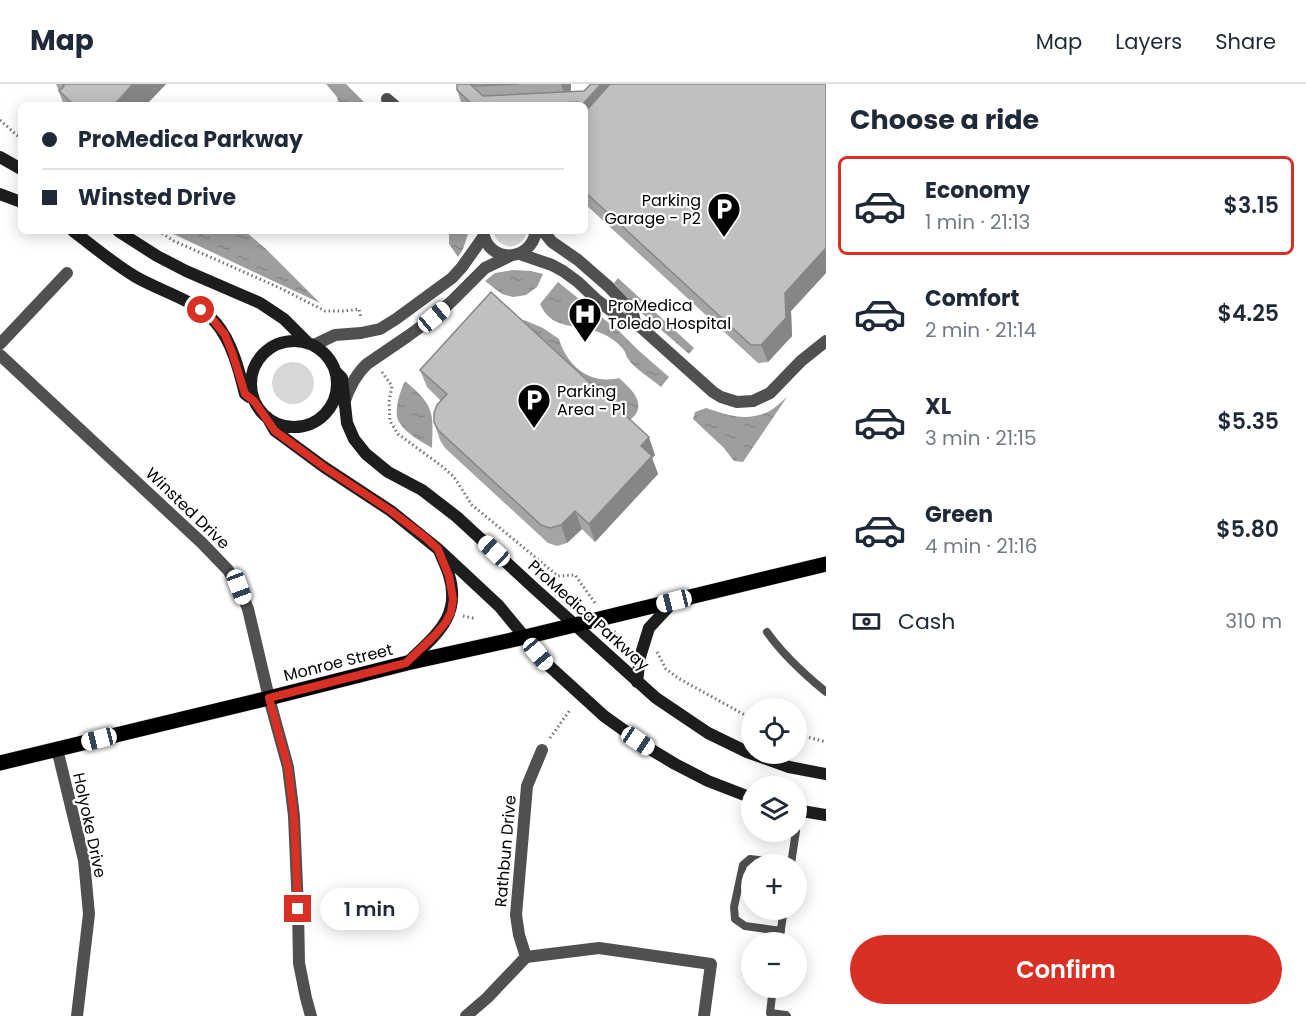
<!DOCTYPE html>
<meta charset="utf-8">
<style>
:root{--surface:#fff;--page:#f2f2f3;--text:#1f2937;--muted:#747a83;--line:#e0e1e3;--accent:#d93025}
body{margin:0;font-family:Poppins,sans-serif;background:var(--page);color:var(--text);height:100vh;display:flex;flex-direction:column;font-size:22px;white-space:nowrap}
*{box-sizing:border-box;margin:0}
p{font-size:20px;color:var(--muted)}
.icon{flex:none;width:33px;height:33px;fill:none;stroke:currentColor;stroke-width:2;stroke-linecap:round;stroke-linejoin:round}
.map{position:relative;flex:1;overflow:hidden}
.details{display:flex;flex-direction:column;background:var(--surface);width:480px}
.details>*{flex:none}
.banner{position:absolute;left:18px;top:18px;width:570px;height:132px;border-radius:9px;box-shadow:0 3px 15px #0003;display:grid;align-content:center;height:132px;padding:0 24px;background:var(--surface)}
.buttons{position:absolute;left:741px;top:614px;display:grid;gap:12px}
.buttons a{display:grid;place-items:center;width:66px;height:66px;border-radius:50%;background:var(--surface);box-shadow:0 3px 15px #0003;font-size:30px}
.end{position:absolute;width:27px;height:27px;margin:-14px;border:8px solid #d93025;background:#fff;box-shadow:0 0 0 3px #fff}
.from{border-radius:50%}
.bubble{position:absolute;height:42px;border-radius:21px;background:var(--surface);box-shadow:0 3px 15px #0003;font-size:20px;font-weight:600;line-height:42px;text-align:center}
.car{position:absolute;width:18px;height:36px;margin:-18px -9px;border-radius:8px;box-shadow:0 0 4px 2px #0007;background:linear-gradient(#fff 24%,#345 0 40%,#fff 0 76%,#345 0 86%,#fff 0)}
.banner b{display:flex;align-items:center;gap:21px;height:57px;font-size:22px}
.banner b+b{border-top:2px solid var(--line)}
.banner i{width:15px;height:15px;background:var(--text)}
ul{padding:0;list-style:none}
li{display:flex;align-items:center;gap:18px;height:99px;margin:0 12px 9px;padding:0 12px;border:3px solid transparent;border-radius:9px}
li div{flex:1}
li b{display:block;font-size:22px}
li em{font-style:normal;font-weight:600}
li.selected{border-color:var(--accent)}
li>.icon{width:54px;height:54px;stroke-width:1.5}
h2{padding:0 24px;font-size:27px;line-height:72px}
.pay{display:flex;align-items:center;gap:15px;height:66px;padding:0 24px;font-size:22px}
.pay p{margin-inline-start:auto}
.action{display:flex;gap:12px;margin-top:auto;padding:12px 24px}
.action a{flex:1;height:69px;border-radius:36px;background:var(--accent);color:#fff;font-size:24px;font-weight:600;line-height:69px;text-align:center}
header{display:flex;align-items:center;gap:36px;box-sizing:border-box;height:84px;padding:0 30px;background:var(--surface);border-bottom:2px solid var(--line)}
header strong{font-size:28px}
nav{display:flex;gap:33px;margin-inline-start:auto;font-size:21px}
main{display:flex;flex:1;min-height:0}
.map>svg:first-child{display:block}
.garden{fill:#d7d7d7}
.water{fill:url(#water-ripples)}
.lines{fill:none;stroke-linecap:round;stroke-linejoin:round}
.primary-casing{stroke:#dbdbdb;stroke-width:16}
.path{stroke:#727272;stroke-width:3;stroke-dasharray:1.5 3;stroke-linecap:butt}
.lane{stroke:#505050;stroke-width:8}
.street{stroke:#505050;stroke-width:12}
.secondary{stroke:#1d1d1d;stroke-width:12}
.primary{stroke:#000;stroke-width:15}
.wall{fill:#a5a5a5}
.shaded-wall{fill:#868686}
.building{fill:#c0c0c0;stroke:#868686;stroke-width:1.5}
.route{stroke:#d93025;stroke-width:8}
.labels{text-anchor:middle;stroke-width:4.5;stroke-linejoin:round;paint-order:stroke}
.poi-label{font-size:16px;fill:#000;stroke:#fff;text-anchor:start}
.street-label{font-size:16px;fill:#000;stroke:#fff}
</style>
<header>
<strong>Map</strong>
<nav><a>Map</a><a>Layers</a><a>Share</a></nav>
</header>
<main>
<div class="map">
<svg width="826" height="932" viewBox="0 0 826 932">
<defs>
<pattern id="water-ripples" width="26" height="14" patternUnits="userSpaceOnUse" patternTransform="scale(1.5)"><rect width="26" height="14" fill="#9e9e9e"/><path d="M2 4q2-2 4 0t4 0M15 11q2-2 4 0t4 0" fill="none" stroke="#868686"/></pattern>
</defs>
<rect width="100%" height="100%" fill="#fff"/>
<path class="garden" d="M493,147H527C522,168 498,167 493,147Z
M272 299a21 21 0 1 1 42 0a21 21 0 1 1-42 0Z"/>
<path class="water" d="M326,0H346L367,21H339L337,13Z
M167,147H245L266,165L320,219Z
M449,147H469L463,165L458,173L449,160Z
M513,186L531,187L543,190L537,203L526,211L513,213L502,210L485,197L495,189Z
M618,194L694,264L689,270L636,224L614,199Z
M558,198L620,248L638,266L669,293L661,303C653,296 634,284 629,276C627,274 626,271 625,268C619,258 606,250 595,247C573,240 551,245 540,220Z
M524,236L543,244L559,255C567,282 590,301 619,294C628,302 643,315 637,328C635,332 632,334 630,336L521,240Z
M405,297C413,304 426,314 430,326C434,337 432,352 432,364C422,358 405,349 399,338C393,328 400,307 405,297Z
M787,313L743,378L734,377L723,363L693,335L695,328L706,324C728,331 745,338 768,328C775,324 781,318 787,313Z"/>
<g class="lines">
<defs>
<path id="primary" d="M0,679L269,614L407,579L525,553L826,480"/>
</defs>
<use href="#primary" class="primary-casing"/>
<path class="path" d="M0,36L21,55
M158,147L174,157L280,204L325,227H345L359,225L361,234
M382,288L392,302L389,318L390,337L398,350L443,383L454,393L472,421L558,492L575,491L595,519
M463,532L473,534L476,533
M614,547L622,559
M657,568L666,585L678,594L752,635
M796,650L826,658
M550,654L570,626"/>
<path class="lane" d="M767,548C783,571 804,590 826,608
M796,741L798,727
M791,780L796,747
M781,847L745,842L735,835L734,823L743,781L750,775L791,780
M779,858L784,825
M773,903L770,929L786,931L787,932"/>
<path class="street" d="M387,15L394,21
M483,147C487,180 531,179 536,147
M543,147L552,158L578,176L609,203L633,229L635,238L713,308L721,313L737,318L753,317L770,309L801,277L826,257
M520,170L552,181L563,187L578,198L597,216L626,238H635
M0,260L67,189
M314,261L335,251L361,249L380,245L396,235L452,194L462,183L484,152
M0,271L202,459L228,486L239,503L248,525L269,614L288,683L294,732L298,825L299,879L306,914L311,932
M344,319C349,304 355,291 367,280L408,252L434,233L452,217L485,184L510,172
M57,665L84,776L89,830L77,932
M526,873L519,851L516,831L527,702L542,666
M466,932L487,914L526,873L599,864L711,880L704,932"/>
<path class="secondary" d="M0,73L21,85
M0,110L21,118
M73,147C94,163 114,180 136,193C162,208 196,216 216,239C232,258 239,286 245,310L249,313
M118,147L157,172L186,187L260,219L284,235L307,258
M251 300a43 43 0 1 1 86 0a43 43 0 1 1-86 0Z
M336,288L342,294L347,339L354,355L366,370L388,388L422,406L457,433L534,504L656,614L708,649L747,668L789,683L826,690
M267,333L275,347L286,355L324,383L391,427L438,465L499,522L548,581L604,632L650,665L675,680L708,697L752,714
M407,579C434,552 462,534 449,491C447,484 443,476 440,469
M637,598L640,573L649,544L674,517
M796,726L826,731"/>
<use href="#primary" class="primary"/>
</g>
<path class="wall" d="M56,0H166L146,21H64Z
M457,0H571V8L826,0V189L791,227L792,252L768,278L758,279L585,120V21H462L457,6Z
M420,286L655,371L652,374L658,390L595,458L582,445L567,459L557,462L548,459L445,364L440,356L434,338L441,317L427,303Z"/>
<path class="shaded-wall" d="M133,0H166L146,21H114Z
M561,0H571V20V19H568Z
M601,0H633L585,32V21H582Z
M826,164V189L791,227L792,252L768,278L761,261L785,209Z
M649,353L655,371L652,374L658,390L595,458L589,440L641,362Z
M575,427L582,445L567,459L561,441Z"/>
<path class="building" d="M63,0H133L114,21H85L83,19L81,21H74L59,7L64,2Z
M457,0H470L483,12L584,7L591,0H601L582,21L578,18L521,21H473L457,6Z
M472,0H518L475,2Z
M610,0H826V164L785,209L786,234L761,261H751L585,108V28Z
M491,208L649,353L641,362L652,372L589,440L575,427L561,441L550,444L541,441L438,346L434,338V329L437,321L447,310L420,286Z"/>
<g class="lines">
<path class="route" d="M201,226L214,237L225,251L232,268L245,310L254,317L275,347L324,383L391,427L426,454L438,465L449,492L453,515L451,528L446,538L435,551L406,579L269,614L288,683L294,732L298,825"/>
</g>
<defs>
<symbol id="parking-pin" viewBox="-11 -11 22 30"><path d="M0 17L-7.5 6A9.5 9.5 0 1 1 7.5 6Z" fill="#000" stroke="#fff"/><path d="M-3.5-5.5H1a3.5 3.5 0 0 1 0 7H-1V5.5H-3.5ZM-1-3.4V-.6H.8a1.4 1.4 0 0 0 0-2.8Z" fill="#fff"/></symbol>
<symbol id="hospital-pin" viewBox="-11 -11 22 30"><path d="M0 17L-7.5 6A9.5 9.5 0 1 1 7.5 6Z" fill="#000" stroke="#fff"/><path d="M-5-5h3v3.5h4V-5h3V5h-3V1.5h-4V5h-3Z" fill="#fff"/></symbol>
</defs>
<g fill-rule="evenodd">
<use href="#parking-pin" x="705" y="106" width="38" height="52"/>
<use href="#hospital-pin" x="566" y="211" width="38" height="52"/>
<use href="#parking-pin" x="515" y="297" width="38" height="52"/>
</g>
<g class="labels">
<g class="poi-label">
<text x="701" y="122" text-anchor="end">Parking<tspan x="701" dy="18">Garage - P2</tspan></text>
<text x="608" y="227">ProMedica<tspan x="608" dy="18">Toledo Hospital</tspan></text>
<text x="557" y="313">Parking<tspan x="557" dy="18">Area - P1</tspan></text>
</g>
<g class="street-label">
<text transform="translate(188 424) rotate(44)" y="6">Winsted Drive</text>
<text transform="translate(589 531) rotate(42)" y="6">ProMedica Parkway</text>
<text transform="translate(338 578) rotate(-14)" y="6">Monroe Street</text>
<text transform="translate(90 741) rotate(78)" y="6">Holyoke Drive</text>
<text transform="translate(505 767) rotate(-85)" y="6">Rathbun Drive</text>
</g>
</g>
</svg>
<div class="buttons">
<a><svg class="icon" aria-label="locate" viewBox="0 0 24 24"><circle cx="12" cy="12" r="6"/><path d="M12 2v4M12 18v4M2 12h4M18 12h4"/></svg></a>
<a><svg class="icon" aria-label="layers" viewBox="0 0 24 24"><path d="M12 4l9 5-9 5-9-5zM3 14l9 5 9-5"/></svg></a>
<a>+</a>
<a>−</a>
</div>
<i class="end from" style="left:201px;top:226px"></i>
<i class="end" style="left:298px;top:825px"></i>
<div class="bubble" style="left:320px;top:804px;width:99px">1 min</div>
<i class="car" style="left:434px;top:233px;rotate:50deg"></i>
<i class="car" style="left:494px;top:467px;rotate:313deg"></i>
<i class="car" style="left:239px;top:503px;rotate:159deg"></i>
<i class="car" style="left:674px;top:517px;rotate:256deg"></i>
<i class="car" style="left:538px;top:570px;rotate:140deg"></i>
<i class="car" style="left:99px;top:655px;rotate:256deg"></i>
<i class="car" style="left:638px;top:657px;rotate:124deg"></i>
<div class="banner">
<b><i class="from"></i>ProMedica Parkway</b>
<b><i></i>Winsted Drive</b>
</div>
</div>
<section class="details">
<h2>Choose a ride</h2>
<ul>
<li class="selected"><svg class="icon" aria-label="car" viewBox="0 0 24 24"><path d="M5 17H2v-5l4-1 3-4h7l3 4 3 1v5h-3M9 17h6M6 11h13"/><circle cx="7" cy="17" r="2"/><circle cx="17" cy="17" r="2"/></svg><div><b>Economy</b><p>1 min · 21:13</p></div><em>$3.15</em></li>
<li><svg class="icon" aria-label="car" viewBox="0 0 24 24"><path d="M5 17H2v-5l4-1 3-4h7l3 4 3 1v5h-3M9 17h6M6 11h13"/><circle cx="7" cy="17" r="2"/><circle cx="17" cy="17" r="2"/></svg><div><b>Comfort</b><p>2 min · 21:14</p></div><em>$4.25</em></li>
<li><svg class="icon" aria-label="car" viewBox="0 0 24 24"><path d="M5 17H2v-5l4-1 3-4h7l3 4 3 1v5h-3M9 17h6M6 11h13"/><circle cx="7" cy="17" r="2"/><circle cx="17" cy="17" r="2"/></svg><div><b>XL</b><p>3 min · 21:15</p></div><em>$5.35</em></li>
<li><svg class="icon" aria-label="car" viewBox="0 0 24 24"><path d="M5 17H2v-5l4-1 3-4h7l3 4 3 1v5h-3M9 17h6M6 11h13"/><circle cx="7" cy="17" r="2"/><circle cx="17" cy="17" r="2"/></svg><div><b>Green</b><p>4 min · 21:16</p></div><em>$5.80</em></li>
</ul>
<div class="pay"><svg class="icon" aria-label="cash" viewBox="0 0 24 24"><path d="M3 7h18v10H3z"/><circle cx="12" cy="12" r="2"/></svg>Cash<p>310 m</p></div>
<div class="action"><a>Confirm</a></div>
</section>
</main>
